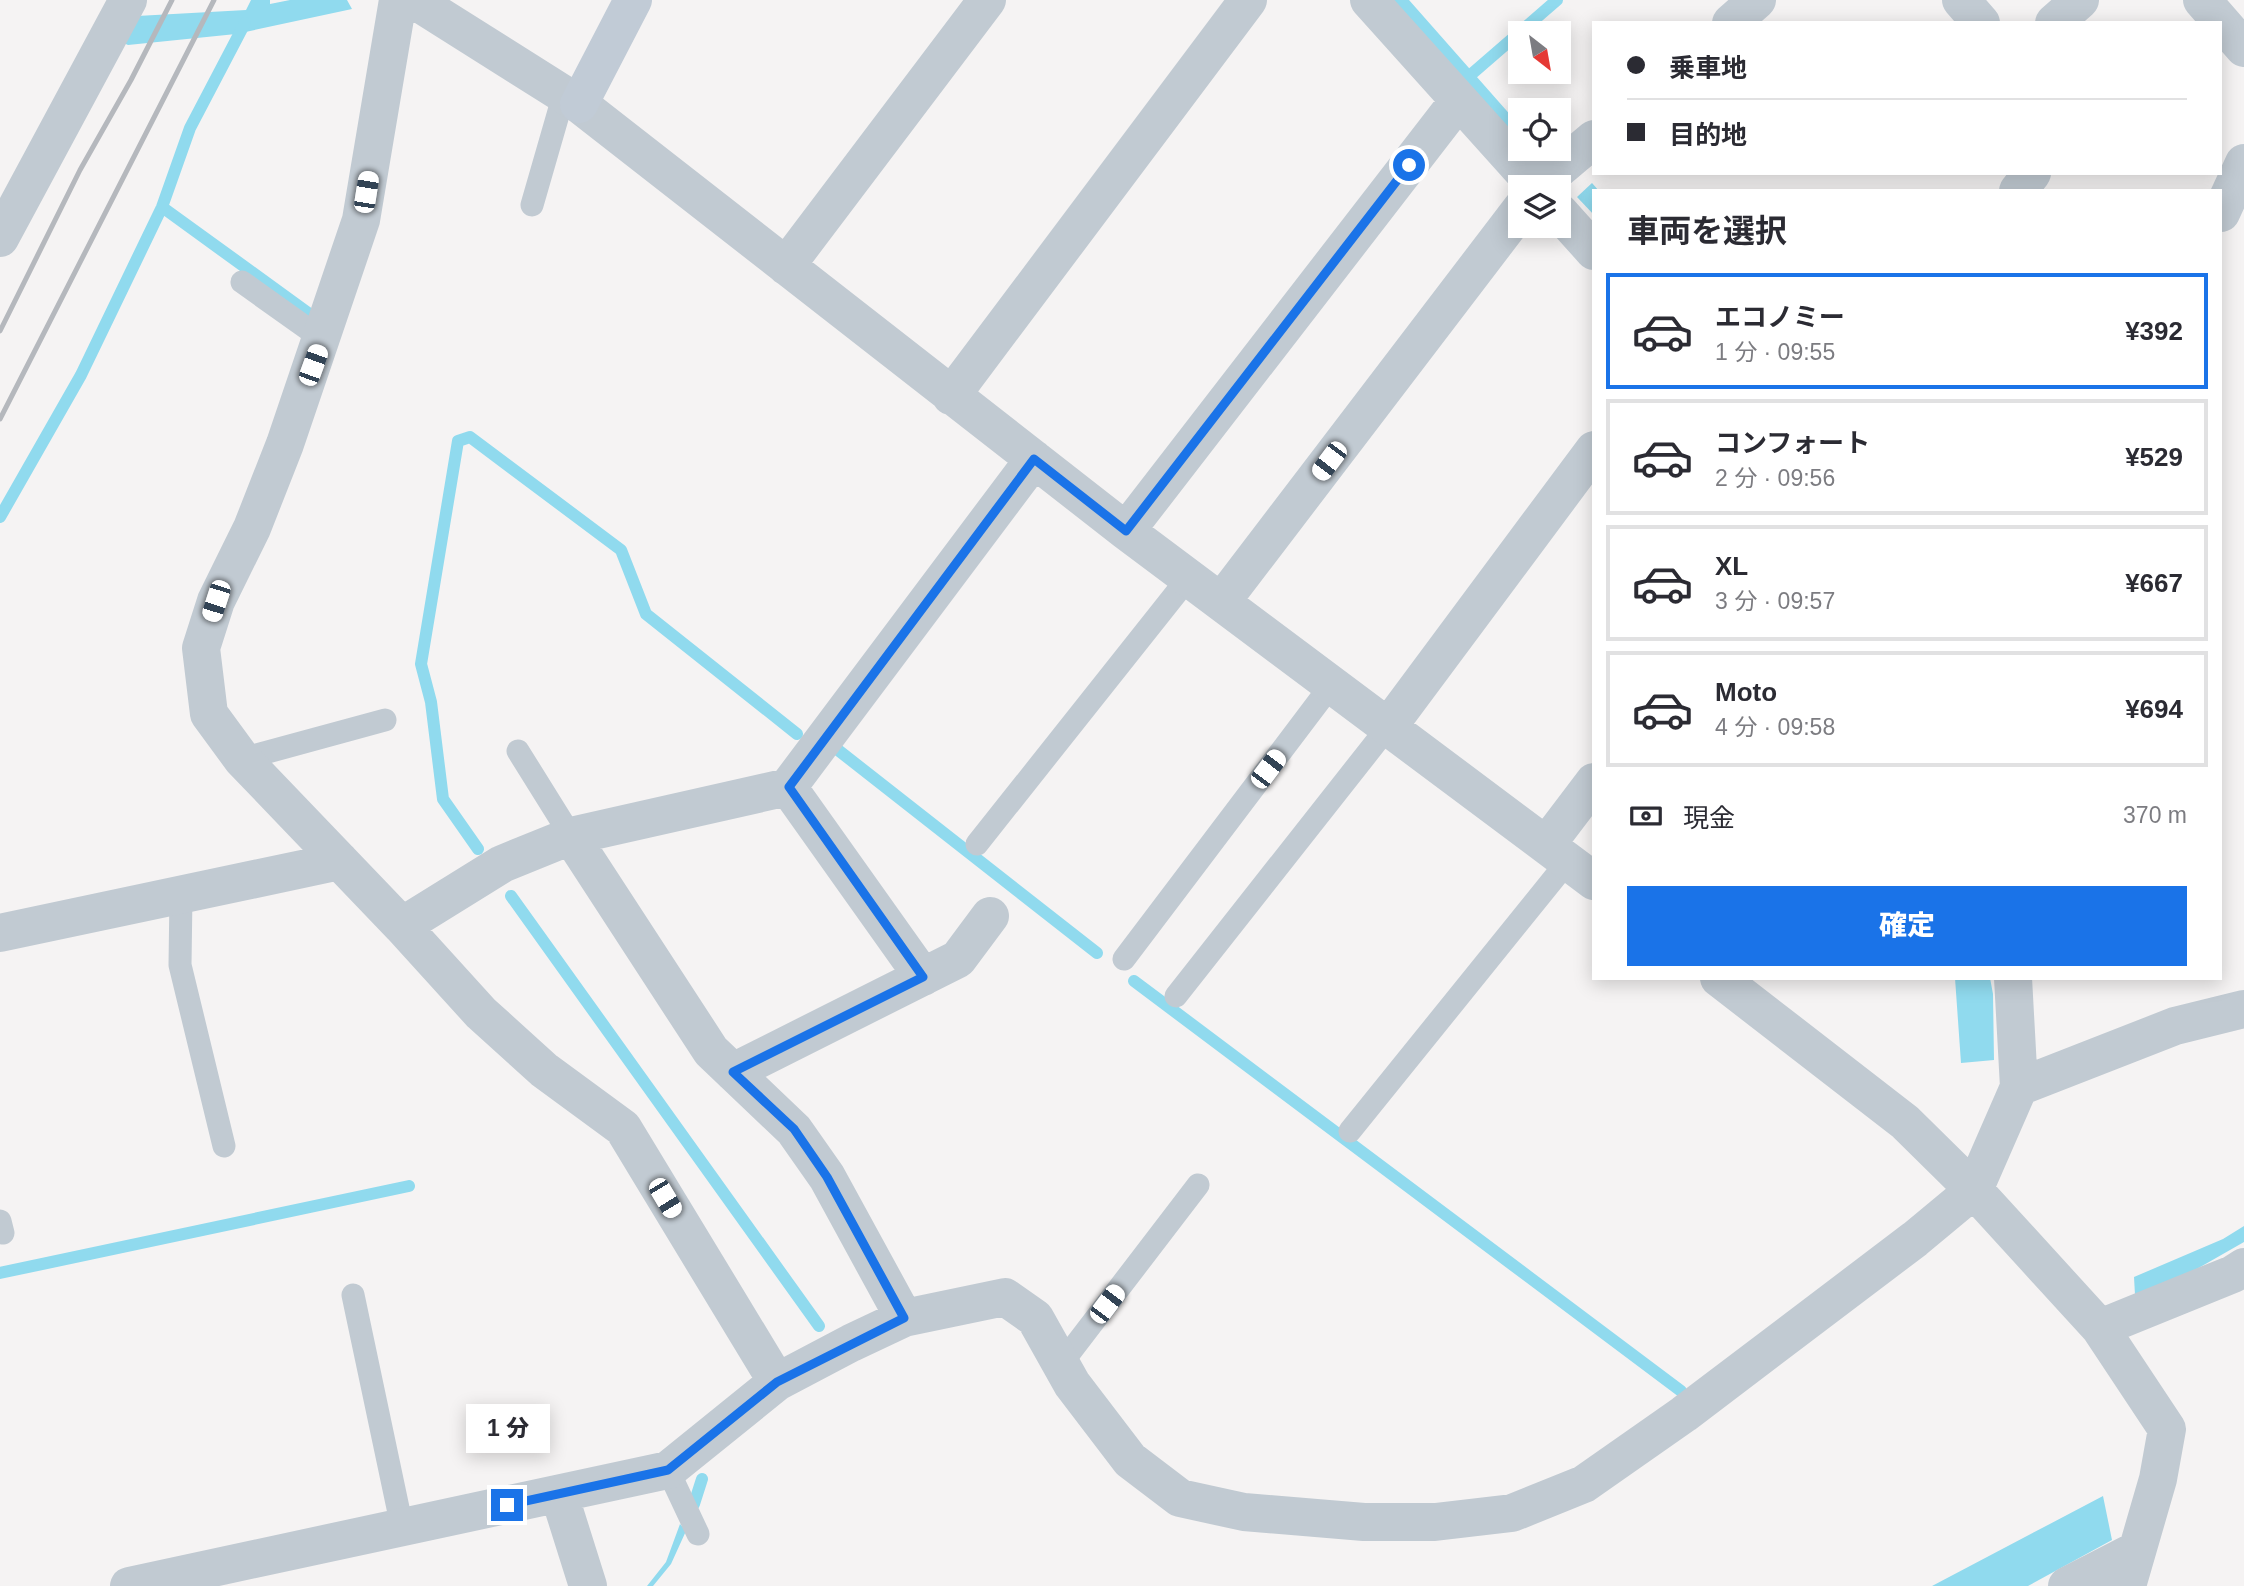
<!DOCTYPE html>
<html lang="ja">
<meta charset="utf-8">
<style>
:root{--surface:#fff;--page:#f2f2f3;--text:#2b2b33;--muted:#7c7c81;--line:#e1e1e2;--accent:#1a73e8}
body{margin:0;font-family:Helvetica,"Noto Sans JP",sans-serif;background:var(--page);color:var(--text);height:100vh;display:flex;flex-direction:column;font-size:26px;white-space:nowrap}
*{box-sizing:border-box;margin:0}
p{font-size:23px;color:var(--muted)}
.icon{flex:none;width:38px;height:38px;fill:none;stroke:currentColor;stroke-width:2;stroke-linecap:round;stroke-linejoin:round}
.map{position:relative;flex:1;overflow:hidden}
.details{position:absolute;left:1592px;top:189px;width:630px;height:791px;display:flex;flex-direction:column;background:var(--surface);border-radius:0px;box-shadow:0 4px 18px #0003}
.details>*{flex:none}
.hud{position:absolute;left:1592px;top:21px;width:630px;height:154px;border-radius:0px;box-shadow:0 4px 18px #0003;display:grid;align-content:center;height:154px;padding:0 35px;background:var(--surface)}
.needle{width:46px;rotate:149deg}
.tools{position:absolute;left:1508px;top:21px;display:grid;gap:14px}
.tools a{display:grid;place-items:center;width:63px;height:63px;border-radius:0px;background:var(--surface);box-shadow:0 4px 18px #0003;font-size:35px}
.end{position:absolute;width:32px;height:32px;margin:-16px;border:9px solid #1a73e8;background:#fff;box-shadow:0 0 0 4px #fff}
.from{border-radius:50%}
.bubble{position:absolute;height:49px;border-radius:0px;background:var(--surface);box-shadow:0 4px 18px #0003;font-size:23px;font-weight:800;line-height:49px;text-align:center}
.car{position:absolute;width:21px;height:42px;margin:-21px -10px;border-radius:9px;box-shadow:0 0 5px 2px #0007;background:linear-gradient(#fff 24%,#345 0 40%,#fff 0 76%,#345 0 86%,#fff 0)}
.hud b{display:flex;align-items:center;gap:24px;height:66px;font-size:26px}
.hud b+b{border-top:2px solid var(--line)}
.hud i{width:18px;height:18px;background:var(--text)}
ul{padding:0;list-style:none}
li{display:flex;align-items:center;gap:21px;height:116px;margin:0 14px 10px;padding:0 21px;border:4px solid var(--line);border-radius:0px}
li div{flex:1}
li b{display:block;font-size:26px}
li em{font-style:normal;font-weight:800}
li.active{border-color:var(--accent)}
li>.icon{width:63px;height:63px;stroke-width:1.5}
h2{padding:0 35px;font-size:32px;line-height:84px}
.pay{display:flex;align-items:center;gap:18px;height:77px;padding:0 35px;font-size:26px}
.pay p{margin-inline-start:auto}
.cta{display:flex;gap:14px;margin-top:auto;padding:14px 35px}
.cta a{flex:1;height:80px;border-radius:0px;background:var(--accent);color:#fff;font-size:28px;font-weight:800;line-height:80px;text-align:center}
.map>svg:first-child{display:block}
.water{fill:#90daee}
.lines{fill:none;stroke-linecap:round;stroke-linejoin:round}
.stream{stroke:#90daee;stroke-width:12}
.lane{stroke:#c1cad2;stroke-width:23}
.street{stroke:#c1cad2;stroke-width:38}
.secondary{stroke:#c1cbd6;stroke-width:38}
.rail{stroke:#b5b8bd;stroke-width:5}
.route{stroke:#1a73e8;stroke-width:9}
</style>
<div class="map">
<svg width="2244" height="1586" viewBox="0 0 2244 1586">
<rect width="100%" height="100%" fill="#f5f3f3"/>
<path class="water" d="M251,0H270V4L290,0H347L352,9L236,34L128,45L117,40L137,16L246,10Z
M1392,0H1409L1521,127V146Z
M1592,183L1599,191H1594V215L1577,197Z
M1955,978H1990L1993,994L1994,1060L1961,1063Z
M2244,1226V1242L2181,1278L2135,1295L2134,1277L2223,1239Z
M2103,1496L2112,1540L2028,1586H1932Z
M680,1524L686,1531L671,1564L653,1586H647L666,1562Z"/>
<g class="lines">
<path class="stream" d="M1467,78L1557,0
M162,207L311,315
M0,517L81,375L162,207L190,128L245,23
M838,750L1097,953
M478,849L443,799L431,702L421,664L458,441L470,437L621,550L646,614L797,734
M511,896L819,1326
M1134,981L1681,1391
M0,1273L409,1186
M694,1504L702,1479"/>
<path class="lane" d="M532,205L564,94
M242,282L322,339
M518,751L571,836
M242,759L385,720
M977,844L1189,577
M181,895L180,965L224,1146
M1124,959L1332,684
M1176,996L1388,727
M1350,1131L1568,861
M0,1221L3,1233
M353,1295L402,1527
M1061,1364L1198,1185
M668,1470L698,1534"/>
<path class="street" d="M398,0L361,220L285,444L252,528L216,601L201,648L209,714L242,759L402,926L481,1013L544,1070L623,1128L777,1382
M414,0L579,104L1126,531L1594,881
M1369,0L1537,187
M1961,0L1981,23
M2202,0L2244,48
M1731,23L1757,0
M2054,23L2080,0
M1537,187L1594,139
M2018,191L2032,173
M1559,212L1594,251
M2221,213L2244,163
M0,238L128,0
M786,266L987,0
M951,396L1248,0
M1126,531L1459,100
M1222,601L1521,209
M1388,727L1594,450
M788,787L923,977
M571,836L711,1051L794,1130L827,1177L904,1318
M1547,844L1594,782
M402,926L502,864L571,836L788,787L1034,459
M0,933L340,861
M1719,978L1905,1122L1974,1190L2100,1328L2167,1429L2158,1479L2127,1586
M733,1072L958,959L990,916
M2019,1087L2175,1026L2244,1009
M2100,1328L2233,1274L2244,1267
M559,1494L588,1586
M129,1586L668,1470L777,1382L851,1343L904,1318L1005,1297L1035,1318L1072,1384L1130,1460L1180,1498L1244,1512L1364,1522H1435L1512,1513L1584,1484L1684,1414L1915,1239L1974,1190L2019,1087L2013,978
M2067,1586L2137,1550"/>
<path class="secondary" d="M579,104L633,0"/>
<path class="rail" d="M0,331L80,170L131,80L172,0
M0,419L214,0"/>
</g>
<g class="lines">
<path class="route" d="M507,1505L668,1470L777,1382L904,1318L827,1177L794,1129L733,1072L923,977L789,787L1034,459L1126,531L1409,165"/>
</g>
</svg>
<div class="tools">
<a><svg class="needle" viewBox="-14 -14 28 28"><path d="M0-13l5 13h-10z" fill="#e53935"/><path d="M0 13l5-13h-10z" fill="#7c7c81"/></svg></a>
<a><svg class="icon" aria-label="locate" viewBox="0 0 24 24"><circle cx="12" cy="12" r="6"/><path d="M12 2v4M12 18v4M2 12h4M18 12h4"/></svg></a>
<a><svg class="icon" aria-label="layers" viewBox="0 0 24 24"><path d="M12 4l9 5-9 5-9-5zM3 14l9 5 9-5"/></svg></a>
</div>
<i class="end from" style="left:1409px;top:165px"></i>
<i class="end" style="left:507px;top:1505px"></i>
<div class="bubble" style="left:466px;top:1404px;width:84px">1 分</div>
<i class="car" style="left:366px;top:192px;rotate:9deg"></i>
<i class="car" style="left:313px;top:365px;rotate:20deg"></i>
<i class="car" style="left:1329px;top:461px;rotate:217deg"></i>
<i class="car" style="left:216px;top:601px;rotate:198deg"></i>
<i class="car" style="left:1268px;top:769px;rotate:37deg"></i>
<i class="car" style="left:665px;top:1198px;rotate:149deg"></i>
<i class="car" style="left:1107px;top:1304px;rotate:37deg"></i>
<div class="hud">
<b><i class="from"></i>乗車地</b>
<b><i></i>目的地</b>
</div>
<section class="details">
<h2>車両を選択</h2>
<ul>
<li class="active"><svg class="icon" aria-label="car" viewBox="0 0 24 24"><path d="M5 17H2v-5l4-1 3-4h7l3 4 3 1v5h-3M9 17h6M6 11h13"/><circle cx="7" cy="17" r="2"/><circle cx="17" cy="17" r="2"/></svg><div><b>エコノミー</b><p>1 分 · 09:55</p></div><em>¥392</em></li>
<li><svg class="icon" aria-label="car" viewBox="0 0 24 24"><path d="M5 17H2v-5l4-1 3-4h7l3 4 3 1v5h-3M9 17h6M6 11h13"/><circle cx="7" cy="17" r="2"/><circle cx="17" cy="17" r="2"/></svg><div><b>コンフォート</b><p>2 分 · 09:56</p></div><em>¥529</em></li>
<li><svg class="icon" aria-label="car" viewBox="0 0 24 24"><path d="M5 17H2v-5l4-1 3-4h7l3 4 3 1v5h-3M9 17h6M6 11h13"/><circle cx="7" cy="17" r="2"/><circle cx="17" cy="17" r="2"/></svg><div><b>XL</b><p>3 分 · 09:57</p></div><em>¥667</em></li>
<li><svg class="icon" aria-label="car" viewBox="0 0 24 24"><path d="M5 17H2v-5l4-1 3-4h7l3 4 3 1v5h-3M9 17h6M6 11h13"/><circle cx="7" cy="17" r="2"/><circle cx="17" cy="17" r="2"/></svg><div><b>Moto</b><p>4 分 · 09:58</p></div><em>¥694</em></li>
</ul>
<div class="pay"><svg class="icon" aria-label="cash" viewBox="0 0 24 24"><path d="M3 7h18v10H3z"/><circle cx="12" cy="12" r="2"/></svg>現金<p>370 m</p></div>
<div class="cta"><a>確定</a></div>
</section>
</div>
